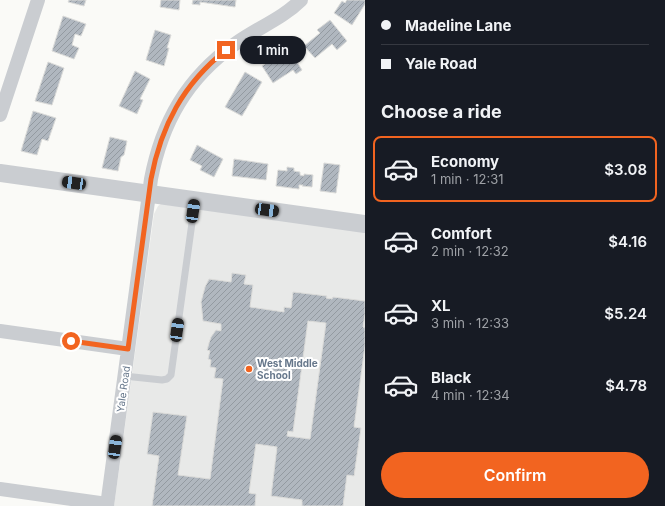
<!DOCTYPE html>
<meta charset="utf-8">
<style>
:root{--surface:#171b24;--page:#242831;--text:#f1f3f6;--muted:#9ea1a6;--line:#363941;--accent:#f26420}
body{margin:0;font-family:Inter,sans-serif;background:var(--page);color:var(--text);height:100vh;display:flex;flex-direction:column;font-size:15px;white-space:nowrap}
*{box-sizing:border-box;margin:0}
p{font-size:13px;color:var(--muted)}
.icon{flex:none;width:22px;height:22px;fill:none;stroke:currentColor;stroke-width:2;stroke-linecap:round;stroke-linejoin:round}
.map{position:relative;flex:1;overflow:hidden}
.drawer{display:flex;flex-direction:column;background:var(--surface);width:300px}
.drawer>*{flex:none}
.banner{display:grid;align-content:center;height:88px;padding:0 16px;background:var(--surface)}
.end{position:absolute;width:18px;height:18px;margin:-9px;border:5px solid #f26420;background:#fff;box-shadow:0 0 0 2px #fff}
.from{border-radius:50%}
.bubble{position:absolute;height:28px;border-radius:14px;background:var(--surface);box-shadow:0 1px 3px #0004;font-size:13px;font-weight:600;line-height:28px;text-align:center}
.car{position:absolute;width:12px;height:24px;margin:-12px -6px;border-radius:5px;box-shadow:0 0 3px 1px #0007;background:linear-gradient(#222 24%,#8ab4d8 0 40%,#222 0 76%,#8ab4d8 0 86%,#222 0)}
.banner b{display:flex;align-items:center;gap:14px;height:38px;font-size:15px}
.banner b+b{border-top:1px solid var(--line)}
.banner i{width:10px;height:10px;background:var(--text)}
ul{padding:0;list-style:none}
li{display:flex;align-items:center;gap:12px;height:66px;margin:0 8px 6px;padding:0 8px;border:2px solid transparent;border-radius:8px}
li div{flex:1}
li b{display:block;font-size:15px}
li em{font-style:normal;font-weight:600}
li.on{border-color:var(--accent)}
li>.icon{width:36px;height:36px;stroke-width:1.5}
h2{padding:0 16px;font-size:18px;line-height:48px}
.primary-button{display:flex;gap:8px;margin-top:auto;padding:8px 16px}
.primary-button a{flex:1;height:46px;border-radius:24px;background:var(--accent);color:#fff;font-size:16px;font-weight:600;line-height:46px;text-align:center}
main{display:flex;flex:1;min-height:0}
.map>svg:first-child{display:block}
.built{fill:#e8e9e8}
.building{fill:url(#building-hatch);stroke:#dcdcda;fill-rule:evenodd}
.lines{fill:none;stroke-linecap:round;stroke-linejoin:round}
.service{stroke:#cacdd1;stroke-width:7}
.minor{stroke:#cacdd1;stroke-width:14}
.tertiary{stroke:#cacdd1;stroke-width:18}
.route{stroke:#f26420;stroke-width:5}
.poi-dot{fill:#f26420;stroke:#fff;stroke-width:1.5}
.labels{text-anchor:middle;stroke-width:4;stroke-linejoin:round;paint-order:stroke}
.poi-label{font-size:10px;font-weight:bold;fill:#66778b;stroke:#fff;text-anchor:start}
.street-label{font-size:10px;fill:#66778b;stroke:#fff}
</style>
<main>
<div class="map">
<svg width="365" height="506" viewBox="0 0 365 506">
<defs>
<pattern id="building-hatch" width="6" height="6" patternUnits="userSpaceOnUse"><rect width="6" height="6" fill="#b0b7bf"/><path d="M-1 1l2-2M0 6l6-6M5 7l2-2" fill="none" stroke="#939aa1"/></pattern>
</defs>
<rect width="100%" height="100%" fill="#fafaf7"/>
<path class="built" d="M161,204L365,232V506H114L154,214L158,206Z"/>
<path class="building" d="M69,0H86L84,6L68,2Z
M161,0H180L179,10L160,7Z
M193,0H236L235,7L200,2V5L192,4Z
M347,0H365V4L352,25L334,13L342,1L345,3Z
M63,16L86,24L81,36L75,34L72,45L79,48L74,59L52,51Z
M330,20L347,41L337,50L332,44L315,58L304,46L320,33L317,30Z
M155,30L171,35L167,48H169L164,66L146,60Z
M289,49L302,70L296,74L293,70L273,83L262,66Z
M48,62L64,68L52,105L35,101Z
M135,71L150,79L140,99L143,100L137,114L119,106Z
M245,72L262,82L242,116L225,107Z
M33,111L56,118L48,141L42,139L37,155L21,151Z
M110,137L127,141L124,155L121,157L118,171L102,168Z
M197,145L223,159L214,177L200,170L202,166L190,160Z
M234,159L268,164L266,180L232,176Z
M324,163L340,165L336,193L320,191Z
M287,167L294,168V171L300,172V175L304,176V174L313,175L312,187L302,186L303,185H299V189L276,186L278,170L287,171Z
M232,273L246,275L244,284L253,285L250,307L284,312V307L291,308L293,292L327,296L326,298L332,299L333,297L365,301V314L363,327L365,328V346L354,427L361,428L354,476L347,475L343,506H302V500L271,496L277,447L256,444L249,493L256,494L255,506H152L159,456L147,454L153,412L187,416L178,475L210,479L223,379L214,378L216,368L210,367L211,360L208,359L210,351L207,350L209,343L211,337L216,330L221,331V324L203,321L201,302L205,287L209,279L231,282ZM308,321L326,323L310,439L287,436L288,431L293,432Z"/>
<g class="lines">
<path class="service" d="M124,376L162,380L167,379L171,375L195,201"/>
<path class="minor" d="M0,115L38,0
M0,331L128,349
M0,489L107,504
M107,506L151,179C162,122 187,78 235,44C257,28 282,19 301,0"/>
<path class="tertiary" d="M0,173L365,224"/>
</g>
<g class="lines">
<path class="route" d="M71,341L128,349L151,179C161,126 183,84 226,50"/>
</g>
<circle class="poi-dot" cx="249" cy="369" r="4"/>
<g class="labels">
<g class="poi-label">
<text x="257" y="367">West Middle<tspan x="257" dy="12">School</tspan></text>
</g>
<g class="street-label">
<text transform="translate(123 389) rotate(-82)" y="4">Yale Road</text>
</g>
</g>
</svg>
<i class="end from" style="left:71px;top:341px"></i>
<i class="end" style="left:226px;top:50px"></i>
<div class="bubble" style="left:240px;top:36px;width:66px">1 min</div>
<i class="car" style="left:74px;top:183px;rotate:278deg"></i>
<i class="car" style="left:267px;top:210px;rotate:98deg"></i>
<i class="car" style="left:193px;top:211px;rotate:8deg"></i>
<i class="car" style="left:177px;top:330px;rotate:8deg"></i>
<i class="car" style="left:115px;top:447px;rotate:8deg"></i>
</div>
<section class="drawer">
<div class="banner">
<b><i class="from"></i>Madeline Lane</b>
<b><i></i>Yale Road</b>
</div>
<h2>Choose a ride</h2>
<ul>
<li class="on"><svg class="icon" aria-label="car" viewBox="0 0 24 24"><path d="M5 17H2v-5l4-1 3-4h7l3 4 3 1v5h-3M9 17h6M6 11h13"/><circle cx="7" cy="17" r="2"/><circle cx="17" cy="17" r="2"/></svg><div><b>Economy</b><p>1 min · 12:31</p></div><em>$3.08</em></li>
<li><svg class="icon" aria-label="car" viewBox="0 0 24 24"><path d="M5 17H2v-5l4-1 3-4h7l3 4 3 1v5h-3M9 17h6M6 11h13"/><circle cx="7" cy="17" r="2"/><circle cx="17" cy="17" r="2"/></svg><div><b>Comfort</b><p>2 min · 12:32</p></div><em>$4.16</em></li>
<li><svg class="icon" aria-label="car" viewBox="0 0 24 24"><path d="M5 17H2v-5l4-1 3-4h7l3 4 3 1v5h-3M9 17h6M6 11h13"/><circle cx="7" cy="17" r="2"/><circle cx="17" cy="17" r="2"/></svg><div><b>XL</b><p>3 min · 12:33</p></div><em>$5.24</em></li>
<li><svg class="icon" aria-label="car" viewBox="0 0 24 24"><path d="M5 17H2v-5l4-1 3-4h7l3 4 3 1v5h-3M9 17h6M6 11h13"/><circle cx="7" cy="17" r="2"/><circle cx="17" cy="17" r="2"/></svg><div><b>Black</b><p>4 min · 12:34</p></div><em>$4.78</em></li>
</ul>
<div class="primary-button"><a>Confirm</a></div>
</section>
</main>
